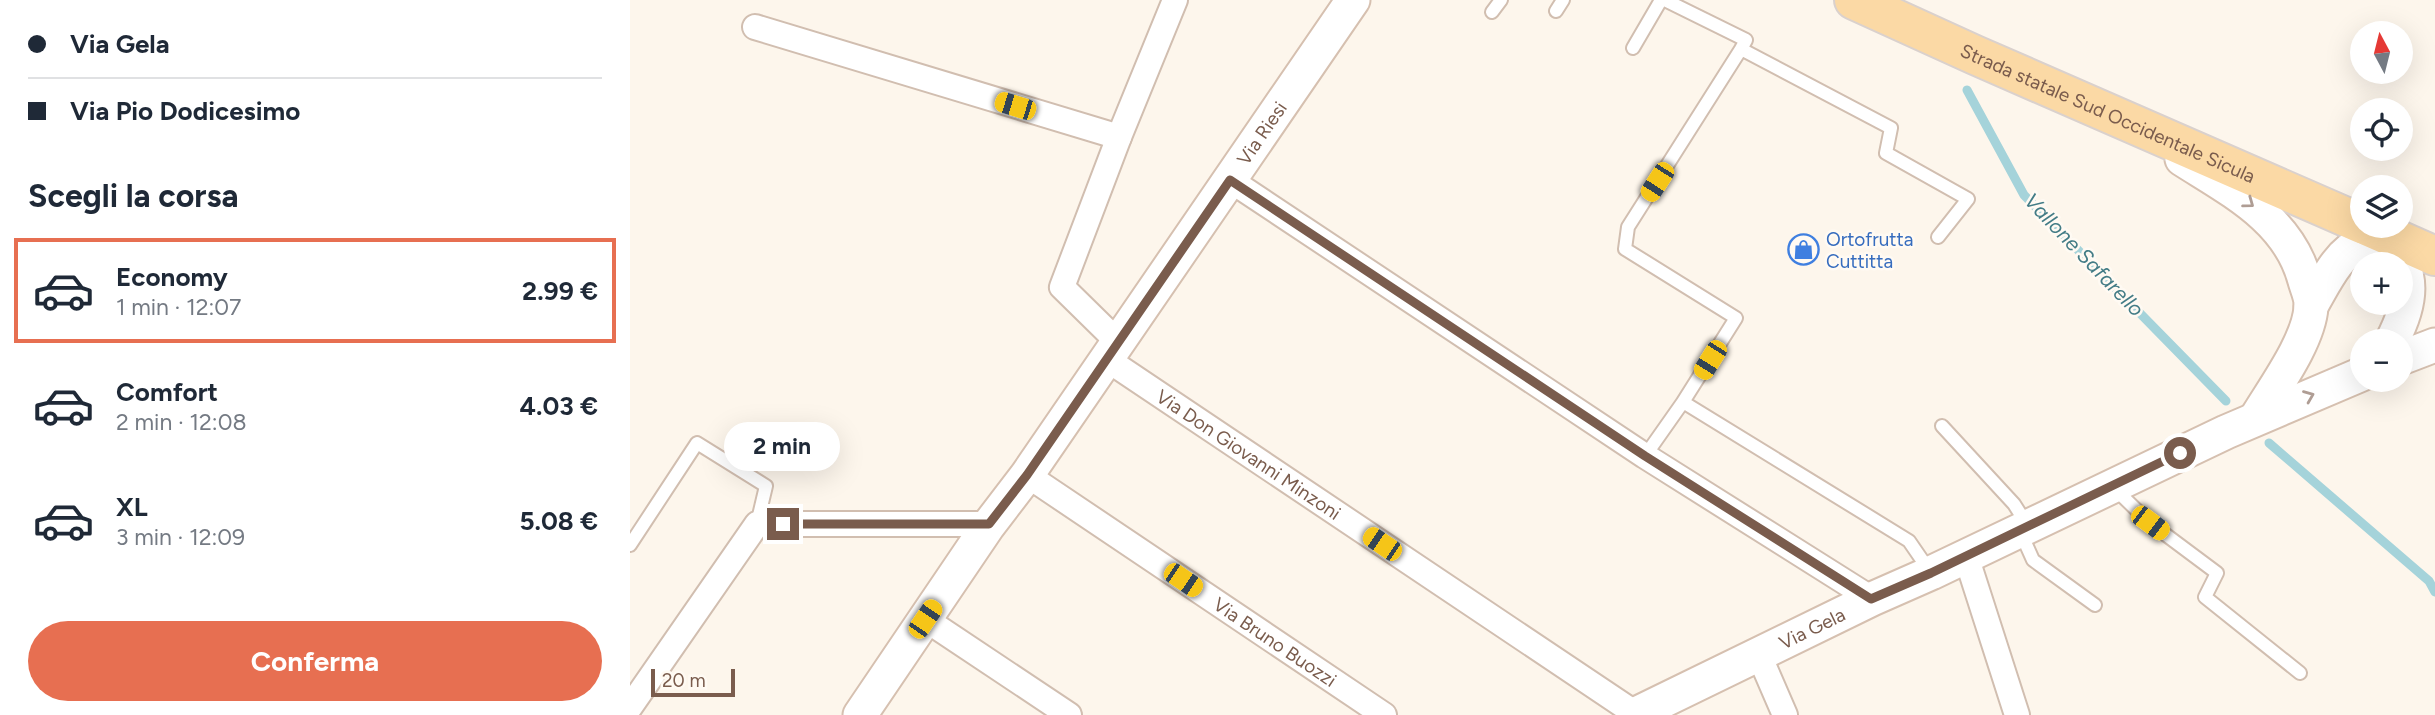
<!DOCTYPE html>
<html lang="it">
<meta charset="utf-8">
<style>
:root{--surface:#fff;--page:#f2f2f3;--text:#1f2937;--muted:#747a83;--line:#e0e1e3;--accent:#e76f51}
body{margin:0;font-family:Figtree,sans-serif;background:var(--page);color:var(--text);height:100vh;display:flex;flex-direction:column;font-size:26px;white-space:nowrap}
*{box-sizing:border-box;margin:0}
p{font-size:23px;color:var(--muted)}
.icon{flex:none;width:38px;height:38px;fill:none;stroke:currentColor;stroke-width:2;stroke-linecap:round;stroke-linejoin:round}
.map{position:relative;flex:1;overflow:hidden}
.side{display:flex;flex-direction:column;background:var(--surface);width:630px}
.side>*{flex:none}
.hud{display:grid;align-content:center;height:154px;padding:0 28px;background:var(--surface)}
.needle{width:46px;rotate:353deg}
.buttons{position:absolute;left:1720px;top:21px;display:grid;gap:14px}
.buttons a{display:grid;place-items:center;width:63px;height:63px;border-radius:50%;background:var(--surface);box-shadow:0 7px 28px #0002;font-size:35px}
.scale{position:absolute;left:21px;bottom:18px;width:84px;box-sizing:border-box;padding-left:7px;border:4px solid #7a5c4d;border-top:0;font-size:19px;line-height:24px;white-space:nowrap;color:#7a5c4d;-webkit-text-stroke:5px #fffaf3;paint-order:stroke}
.end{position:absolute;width:32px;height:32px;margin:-16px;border:9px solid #7a5c4d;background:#fff;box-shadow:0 0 0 4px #fff}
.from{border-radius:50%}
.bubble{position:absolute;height:49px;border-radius:24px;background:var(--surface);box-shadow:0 7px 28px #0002;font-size:23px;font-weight:700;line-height:49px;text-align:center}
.car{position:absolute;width:21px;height:42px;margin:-21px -10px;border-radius:9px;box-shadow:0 0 5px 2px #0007;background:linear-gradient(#f5c518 24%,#345 0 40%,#f5c518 0 76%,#345 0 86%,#f5c518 0)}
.hud b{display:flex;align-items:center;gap:24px;height:66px;font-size:26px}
.hud b+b{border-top:2px solid var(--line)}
.hud i{width:18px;height:18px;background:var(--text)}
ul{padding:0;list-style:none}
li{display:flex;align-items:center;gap:21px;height:105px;margin:0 14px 10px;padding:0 14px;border:4px solid transparent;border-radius:0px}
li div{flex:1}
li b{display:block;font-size:26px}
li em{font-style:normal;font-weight:700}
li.active{border-color:var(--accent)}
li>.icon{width:63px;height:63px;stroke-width:1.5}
h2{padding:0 28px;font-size:32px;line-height:84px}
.action{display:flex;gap:14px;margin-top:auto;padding:14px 28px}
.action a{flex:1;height:80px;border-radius:42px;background:var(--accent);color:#fff;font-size:28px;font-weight:700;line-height:80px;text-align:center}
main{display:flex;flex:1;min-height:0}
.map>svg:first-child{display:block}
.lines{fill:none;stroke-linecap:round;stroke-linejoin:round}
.stream{stroke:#a5d3da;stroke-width:9}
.service-casing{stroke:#d1beb0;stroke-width:16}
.minor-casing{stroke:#d1beb0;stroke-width:28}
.secondary-casing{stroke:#d6c0b0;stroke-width:37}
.primary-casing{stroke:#dad1cd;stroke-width:42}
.service{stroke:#fff;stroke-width:12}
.minor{stroke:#fff;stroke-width:24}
.secondary{stroke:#fff;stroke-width:33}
.primary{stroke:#fbd9a5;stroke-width:38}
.oneway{stroke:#af9d94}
.route{stroke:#7a5c4d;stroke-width:9}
.labels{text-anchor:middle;stroke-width:5;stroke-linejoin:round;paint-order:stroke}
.street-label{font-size:19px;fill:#7a5c4d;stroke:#fffaf3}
.shop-label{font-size:19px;fill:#366cbe;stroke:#fffaf3;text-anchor:start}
.water-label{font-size:21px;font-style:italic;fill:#437c86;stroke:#fffaf3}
</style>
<main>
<section class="side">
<div class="hud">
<b><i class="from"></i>Via Gela</b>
<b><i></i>Via Pio Dodicesimo</b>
</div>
<h2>Scegli la corsa</h2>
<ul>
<li class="active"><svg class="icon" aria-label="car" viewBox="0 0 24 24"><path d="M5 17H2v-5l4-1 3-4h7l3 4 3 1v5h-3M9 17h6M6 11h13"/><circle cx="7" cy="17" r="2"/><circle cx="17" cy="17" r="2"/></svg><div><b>Economy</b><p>1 min · 12:07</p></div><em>2.99 €</em></li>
<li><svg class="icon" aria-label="car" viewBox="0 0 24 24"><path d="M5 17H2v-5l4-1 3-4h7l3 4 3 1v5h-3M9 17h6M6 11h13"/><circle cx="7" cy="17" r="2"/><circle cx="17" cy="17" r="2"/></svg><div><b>Comfort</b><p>2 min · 12:08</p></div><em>4.03 €</em></li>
<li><svg class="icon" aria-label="car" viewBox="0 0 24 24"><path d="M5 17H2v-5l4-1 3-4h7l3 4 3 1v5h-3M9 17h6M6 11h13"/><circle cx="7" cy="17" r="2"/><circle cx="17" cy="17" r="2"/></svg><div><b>XL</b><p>3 min · 12:09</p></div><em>5.08 €</em></li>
</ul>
<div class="action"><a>Conferma</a></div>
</section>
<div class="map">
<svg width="1805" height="715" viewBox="0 0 1805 715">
<rect width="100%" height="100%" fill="#fdf6ec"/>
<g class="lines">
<path class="stream" d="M1337,90L1394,195L1596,401
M1639,443L1799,581L1805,592"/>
<defs>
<path id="service" d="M1035,0L1116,40L1111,49
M926,11L933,0
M862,12L871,0
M1003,48L1031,0
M1312,426L1384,504L1398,526
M1015,456L1053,402
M1485,489L1520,523L1587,573L1575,597L1670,673
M1390,531L1403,560L1465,605
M0,545L67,443L136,486L127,524
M1301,573L1279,541L1053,402L1106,318L995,249L998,227L1111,49L1261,128L1256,153L1338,199L1308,237"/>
<g id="minor">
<path d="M125,27L489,137"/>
<path d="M600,180L1015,456L1242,599"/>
<path d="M487,341L432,287L489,137L545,0"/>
<path id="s1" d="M475,358L1006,714"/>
<path id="s2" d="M397,475L754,715"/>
<path d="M1336,556L1387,715"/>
<path d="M295,619L439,715"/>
<path d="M1129,655L1155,715"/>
<path d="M0,707L127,524H359"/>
</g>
<g id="secondary">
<path d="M1552,159C1602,191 1659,219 1675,281C1677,288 1682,299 1681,307C1679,341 1644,388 1626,418"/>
<path d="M1681,306C1694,284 1708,252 1733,242C1741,239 1751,238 1760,236C1784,275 1783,301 1762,341"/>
<path d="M1771,358L1805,345"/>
<path id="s3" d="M230,715L358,526L397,475L723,0"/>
<path id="s4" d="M1004,715L1242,599L1301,573L1596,432L1732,374"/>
</g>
<g id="primary">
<path id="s5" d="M1224,0L1345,55L1732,224"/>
<path d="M1737,226L1805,256"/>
</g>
</defs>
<use href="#service" class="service-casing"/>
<use href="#minor" class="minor-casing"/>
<use href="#secondary" class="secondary-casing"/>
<use href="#primary" class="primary-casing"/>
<use href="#service" class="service"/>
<use href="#minor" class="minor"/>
<use href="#secondary" class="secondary"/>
<use href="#primary" class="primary"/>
</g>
<defs><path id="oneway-chevron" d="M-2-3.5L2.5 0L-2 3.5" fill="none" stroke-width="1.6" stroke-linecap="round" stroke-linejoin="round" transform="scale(1.75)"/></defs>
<g class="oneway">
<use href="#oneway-chevron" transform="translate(1619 203) rotate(36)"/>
<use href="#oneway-chevron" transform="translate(1679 396) rotate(-22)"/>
</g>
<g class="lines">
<path class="route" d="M153,524H359L397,475L600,180L1015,456L1241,599L1301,573L1550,453"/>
</g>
<defs>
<symbol id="shop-ring" viewBox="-11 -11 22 22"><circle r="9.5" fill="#fffaf3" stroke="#3f7fe0" stroke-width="1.5"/><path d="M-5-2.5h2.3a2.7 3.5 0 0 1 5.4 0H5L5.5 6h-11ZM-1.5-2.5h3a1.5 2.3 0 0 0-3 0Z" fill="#3f7fe0"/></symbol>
</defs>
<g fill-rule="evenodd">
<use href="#shop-ring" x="1156" y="232" width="35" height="35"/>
</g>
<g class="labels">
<g class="street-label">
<text dy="7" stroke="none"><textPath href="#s5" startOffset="278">Strada statale Sud Occidentale Sicula</textPath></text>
<text dy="7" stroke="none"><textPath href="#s3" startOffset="707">Via Riesi</textPath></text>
<text dy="7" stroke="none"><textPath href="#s1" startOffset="173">Via Don Giovanni Minzoni</textPath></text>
<text dy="7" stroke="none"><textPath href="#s4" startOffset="198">Via Gela</textPath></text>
<text dy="7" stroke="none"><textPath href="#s2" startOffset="299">Via Bruno Buozzi</textPath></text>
</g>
<g class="shop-label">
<text x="1196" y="246">Ortofrutta<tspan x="1196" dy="22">Cuttitta</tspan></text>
</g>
<g class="water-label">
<text transform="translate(1454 255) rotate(46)" y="7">Vallone Safarello</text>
</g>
</g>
</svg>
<div class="buttons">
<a><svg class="needle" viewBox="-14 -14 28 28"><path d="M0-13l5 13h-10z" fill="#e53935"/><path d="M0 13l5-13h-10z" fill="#747a83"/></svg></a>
<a><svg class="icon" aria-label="locate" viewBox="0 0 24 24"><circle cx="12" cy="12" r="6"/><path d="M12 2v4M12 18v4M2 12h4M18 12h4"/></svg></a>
<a><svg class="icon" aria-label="layers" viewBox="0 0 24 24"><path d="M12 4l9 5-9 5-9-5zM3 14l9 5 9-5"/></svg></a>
<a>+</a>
<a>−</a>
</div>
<div class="scale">20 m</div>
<i class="end from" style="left:1550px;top:453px"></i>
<i class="end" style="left:153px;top:524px"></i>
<div class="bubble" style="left:94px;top:422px;width:116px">2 min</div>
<i class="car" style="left:385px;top:106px;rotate:287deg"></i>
<i class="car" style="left:1027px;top:182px;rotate:213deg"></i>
<i class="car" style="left:1080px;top:360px;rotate:212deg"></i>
<i class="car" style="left:1520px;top:523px;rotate:127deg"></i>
<i class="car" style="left:752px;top:544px;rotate:304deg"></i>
<i class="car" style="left:553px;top:580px;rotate:124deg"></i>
<i class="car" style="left:295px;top:619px;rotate:34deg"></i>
</div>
</main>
